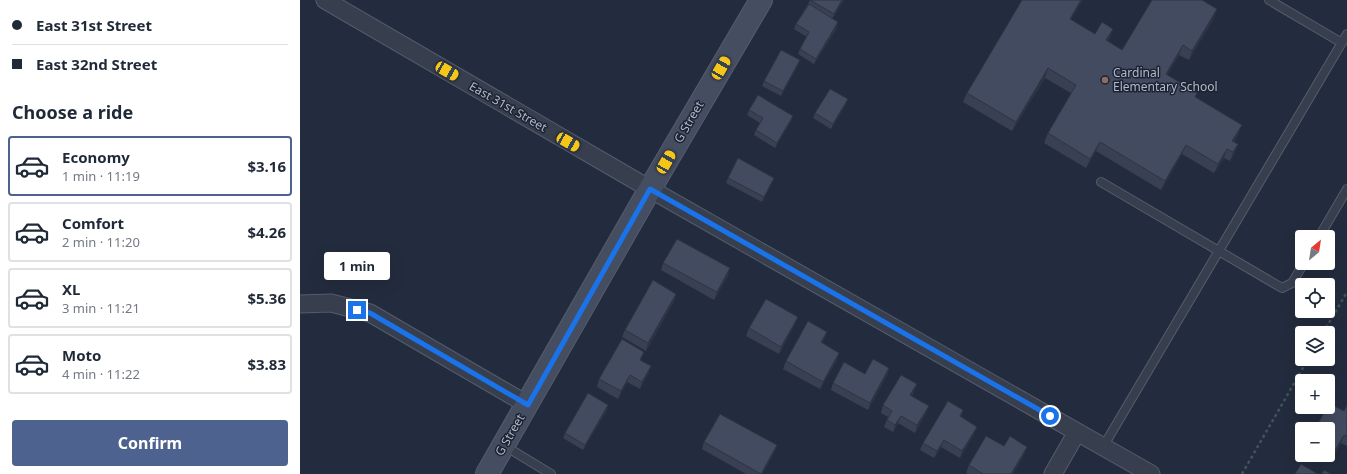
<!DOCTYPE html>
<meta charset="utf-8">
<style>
:root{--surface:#fff;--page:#f2f2f3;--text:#1f2937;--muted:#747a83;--line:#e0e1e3;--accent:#4e628f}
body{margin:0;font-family:"Noto Sans",sans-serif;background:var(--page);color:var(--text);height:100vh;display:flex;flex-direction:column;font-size:15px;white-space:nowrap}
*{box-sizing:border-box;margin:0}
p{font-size:13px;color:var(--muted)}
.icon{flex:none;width:22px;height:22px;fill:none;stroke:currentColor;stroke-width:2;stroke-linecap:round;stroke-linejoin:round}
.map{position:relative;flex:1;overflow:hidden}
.panel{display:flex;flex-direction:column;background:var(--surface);width:300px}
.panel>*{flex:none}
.top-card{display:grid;align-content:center;height:88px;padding:0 12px;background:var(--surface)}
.needle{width:26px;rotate:30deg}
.buttons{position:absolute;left:995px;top:230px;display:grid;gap:8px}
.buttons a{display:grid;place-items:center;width:40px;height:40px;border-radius:4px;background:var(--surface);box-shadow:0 4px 16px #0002;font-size:20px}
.end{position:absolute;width:18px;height:18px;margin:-9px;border:5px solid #1a73e8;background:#fff;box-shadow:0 0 0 2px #fff}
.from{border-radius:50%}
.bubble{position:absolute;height:28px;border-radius:4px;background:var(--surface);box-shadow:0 4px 16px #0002;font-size:13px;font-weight:700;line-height:28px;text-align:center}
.car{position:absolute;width:12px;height:24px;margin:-12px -6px;border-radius:5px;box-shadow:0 0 3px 1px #0007;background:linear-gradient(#f5c518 24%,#345 0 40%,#f5c518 0 76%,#345 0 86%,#f5c518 0)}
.top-card b{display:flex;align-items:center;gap:14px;height:38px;font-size:15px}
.top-card b+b{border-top:1px solid var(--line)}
.top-card i{width:10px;height:10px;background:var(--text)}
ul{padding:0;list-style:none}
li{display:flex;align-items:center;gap:12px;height:60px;margin:0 8px 6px;padding:0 4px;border:2px solid var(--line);border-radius:4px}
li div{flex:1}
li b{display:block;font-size:15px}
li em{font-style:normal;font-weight:700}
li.on{border-color:var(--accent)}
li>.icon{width:36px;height:36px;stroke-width:1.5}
h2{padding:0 12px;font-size:18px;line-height:48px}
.primary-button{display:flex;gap:8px;margin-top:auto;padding:8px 12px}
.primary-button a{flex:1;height:46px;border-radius:4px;background:var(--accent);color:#fff;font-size:16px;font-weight:700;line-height:46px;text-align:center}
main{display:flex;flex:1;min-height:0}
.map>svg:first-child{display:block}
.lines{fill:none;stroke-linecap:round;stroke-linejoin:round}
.service-casing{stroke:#555c6c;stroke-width:10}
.minor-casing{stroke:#555c6c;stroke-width:19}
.secondary-casing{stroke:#555c6c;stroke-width:24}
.path{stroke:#405559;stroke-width:2.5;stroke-dasharray:3 3;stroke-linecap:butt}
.service{stroke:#373e4e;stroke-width:8}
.minor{stroke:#373e4e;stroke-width:17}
.secondary{stroke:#454d61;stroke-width:22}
.wall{fill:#394053}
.shaded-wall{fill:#2e3443}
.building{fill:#424b60;stroke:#2e3443}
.route{stroke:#1a73e8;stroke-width:5}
.education-dot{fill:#8d6e63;stroke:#1c2333;stroke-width:1.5}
.labels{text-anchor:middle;stroke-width:3;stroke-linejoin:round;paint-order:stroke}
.poi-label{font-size:12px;fill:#b3b9c9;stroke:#1c2333;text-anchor:start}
.street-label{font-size:12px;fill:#b3b9c9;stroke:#1c2333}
</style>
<main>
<section class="panel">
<div class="top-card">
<b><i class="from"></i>East 31st Street</b>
<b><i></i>East 32nd Street</b>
</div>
<h2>Choose a ride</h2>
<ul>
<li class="on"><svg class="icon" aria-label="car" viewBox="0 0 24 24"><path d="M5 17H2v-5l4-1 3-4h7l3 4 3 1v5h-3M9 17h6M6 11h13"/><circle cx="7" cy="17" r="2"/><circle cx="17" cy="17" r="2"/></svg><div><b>Economy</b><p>1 min · 11:19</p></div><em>$3.16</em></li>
<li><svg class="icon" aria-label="car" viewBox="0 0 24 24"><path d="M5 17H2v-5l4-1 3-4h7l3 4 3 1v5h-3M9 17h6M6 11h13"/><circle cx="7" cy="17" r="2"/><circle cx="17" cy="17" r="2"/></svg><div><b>Comfort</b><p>2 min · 11:20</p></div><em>$4.26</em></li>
<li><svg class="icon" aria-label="car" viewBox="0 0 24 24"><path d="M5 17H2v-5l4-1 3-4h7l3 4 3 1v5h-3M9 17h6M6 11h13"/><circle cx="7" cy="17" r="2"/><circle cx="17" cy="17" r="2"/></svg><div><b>XL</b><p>3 min · 11:21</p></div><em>$5.36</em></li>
<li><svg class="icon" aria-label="car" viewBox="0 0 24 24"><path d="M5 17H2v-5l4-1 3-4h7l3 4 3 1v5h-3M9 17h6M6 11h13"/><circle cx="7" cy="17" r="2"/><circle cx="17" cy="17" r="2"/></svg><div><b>Moto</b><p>4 min · 11:22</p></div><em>$3.83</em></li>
</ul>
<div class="primary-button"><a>Confirm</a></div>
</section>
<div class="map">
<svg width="1047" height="474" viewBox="0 0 1047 474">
<rect width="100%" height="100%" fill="#232c3e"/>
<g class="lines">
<defs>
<path id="service" d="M969,0L1042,43
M801,182L982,288L992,283L1004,263
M1019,237L1047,189
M205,446L251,474
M803,447L1047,34"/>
<path id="minor" d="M25,0L350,189L851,474
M0,304L31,303L70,313L228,405
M753,474L777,432"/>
<path id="secondary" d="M187,474L350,189L461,0"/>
</defs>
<use href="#service" class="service-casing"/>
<use href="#minor" class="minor-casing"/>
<use href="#secondary" class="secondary-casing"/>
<path class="path" d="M1023,333L1047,292
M942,474L1008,359"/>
<use href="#service" class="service"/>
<use href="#minor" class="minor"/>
<use href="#secondary" class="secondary"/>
</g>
<path class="wall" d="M510,0H544L532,19L537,28L514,64L498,54L500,49L507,37L494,29L496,24L508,4Z
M914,18L889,60L879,55L867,75L896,97L942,125L938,134L934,142L938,144L934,154L930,161L924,158L914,173L882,154L861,190L796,151L786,168L744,143L748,133L771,93L745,78L712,131L663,102L667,93L771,20L795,34L810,38L808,41L822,50Z
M498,65L481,96L462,86L464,81Z
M546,104L531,129L513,118L515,113Z
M449,110L493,116L491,121L475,148L454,135L456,130L460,123L447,115Z
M428,178L472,183L462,202L426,183Z
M363,263L428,276L414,300L361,270Z
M376,294L374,301L346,351L322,337L325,330Z
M495,324L479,354L446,336L449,328Z
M527,332L522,343L537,360L520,389L483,369L486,361Z
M342,359L341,361L351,366L348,374L340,389L327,382L318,399L297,387L299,379Z
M589,368L587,375L568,410L531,390L533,383Z
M614,391L612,396L626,413L615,433L598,423L593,432L584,427L588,417L581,413L583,405Z
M1047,405V446L1041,443L1031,461L1020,455H1028V429L1044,411Z
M307,410L283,450L263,438L265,433Z
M663,410L661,417L674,434L660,458L641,447L634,458L620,450L623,443Z
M404,442L477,445L474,453L462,474H446L402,449Z
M704,446L727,447L724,454L713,474H668L666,473L669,465Z"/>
<path class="shaded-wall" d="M542,0H544L532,19L534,14Z
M781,0H783L766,28L770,19Z
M917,9L914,18L889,60L892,51Z
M538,22L537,28L514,64L516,59Z
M813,29L810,38L803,49L806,40Z
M883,45L879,55L862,83L866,74Z
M500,60L498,65L481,96L483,91Z
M748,68L745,78L712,131L716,122Z
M548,99L546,104L531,129L533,124Z
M493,116L491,121L475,148L477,143Z
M942,125L938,134L929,150L932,141Z
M800,142L796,151L786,168L790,159Z
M938,144L934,154L930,161L933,152Z
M886,145L882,154L861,190L865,181Z
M927,149L924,158L914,173L918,164Z
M474,178L472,183L462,202L464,197Z
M430,268L428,276L414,300L417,292Z
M376,294L374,301L346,351L348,343Z
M498,317L495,324L479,354L481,347Z
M527,332L524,339L518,350L521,342Z
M539,353L537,360L520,389L523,382Z
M351,366L348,374L340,389L342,382Z
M589,368L587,375L568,410L570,403Z
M330,375L327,382L318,399L321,391Z
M617,384L614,391L608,402L610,395Z
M308,405L307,410L283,450L285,445Z
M629,406L626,413L615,433L617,425Z
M601,416L598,423L593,432L595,425Z
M677,427L674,434L660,458L662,451Z
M1044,435L1041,443L1031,461L1033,454Z
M644,440L641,447L634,458L637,451Z
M477,445L474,453L462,474H461Z
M727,447L724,454L713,474H711Z"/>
<path class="building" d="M510,0H542L534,14Z
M722,0H781L770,19L795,34L802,22L813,29L806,40L822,50L852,0H902L917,9L892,51L883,45L866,74L897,93L895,97L942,125L932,141L938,144L933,152L927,149L918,164L886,145L865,181L800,142L790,159L748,133L776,85L748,68L716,122L667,93Z
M509,4L538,22L516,59L500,49L509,32L496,24Z
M481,50L500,60L483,91L464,81Z
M530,89L548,99L533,124L515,113Z
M458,95L493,116L477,143L456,130L463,118L449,110Z
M438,158L474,178L464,197L428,178Z
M377,239L430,268L417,292L363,263Z
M353,280L376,294L348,343L325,330Z
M466,299L498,317L481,347L449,328Z
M508,321L527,332L521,342L539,353L523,382L486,361Z
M322,339L344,352L340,360L351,366L342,382L330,375L321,391L299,379Z
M573,359L589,368L570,403L533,383L544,362L565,374Z
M601,375L617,384L610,395L629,406L617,425L601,416L595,425L587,420L592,411L583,405Z
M288,393L308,405L285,445L265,433Z
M648,401L663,410L660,416L677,427L662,451L644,440L637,451L623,443Z
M1029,403L1044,411L1047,405V437L1044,435L1033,454L1028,451V429H1015L1027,407H1028V405Z
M420,414L477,445L461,474L404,442Z
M686,436L704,446L710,436L727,447L711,474H683L669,465Z
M1001,464L1018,474H995Z
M1024,470L1031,474H1022Z"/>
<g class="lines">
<path class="route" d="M57,310L70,313L228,405L350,189L750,416"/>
</g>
<circle class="education-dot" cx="805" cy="80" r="4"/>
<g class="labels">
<g class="poi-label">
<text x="813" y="77">Cardinal<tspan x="813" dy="14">Elementary School</tspan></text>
</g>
<g class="street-label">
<text transform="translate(208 107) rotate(30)" y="4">East 31st Street</text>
<text transform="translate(389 122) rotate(-60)" y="4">G Street</text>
<text transform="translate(210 435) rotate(-60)" y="4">G Street</text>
</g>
</g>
</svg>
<div class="buttons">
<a><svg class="needle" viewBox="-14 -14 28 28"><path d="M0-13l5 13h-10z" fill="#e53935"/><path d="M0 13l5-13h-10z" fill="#747a83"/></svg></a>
<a><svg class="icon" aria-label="locate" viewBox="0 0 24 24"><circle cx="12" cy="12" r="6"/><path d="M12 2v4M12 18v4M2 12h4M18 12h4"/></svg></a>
<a><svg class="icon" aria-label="layers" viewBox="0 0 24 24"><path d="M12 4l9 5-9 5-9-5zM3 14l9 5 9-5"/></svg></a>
<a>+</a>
<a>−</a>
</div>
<i class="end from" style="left:750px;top:416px"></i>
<i class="end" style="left:57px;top:310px"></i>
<div class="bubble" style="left:24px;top:252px;width:66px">1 min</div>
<i class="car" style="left:421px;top:68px;rotate:30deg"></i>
<i class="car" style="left:147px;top:71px;rotate:120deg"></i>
<i class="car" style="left:268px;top:142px;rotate:120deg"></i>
<i class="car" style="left:366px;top:162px;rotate:30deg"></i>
</div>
</main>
